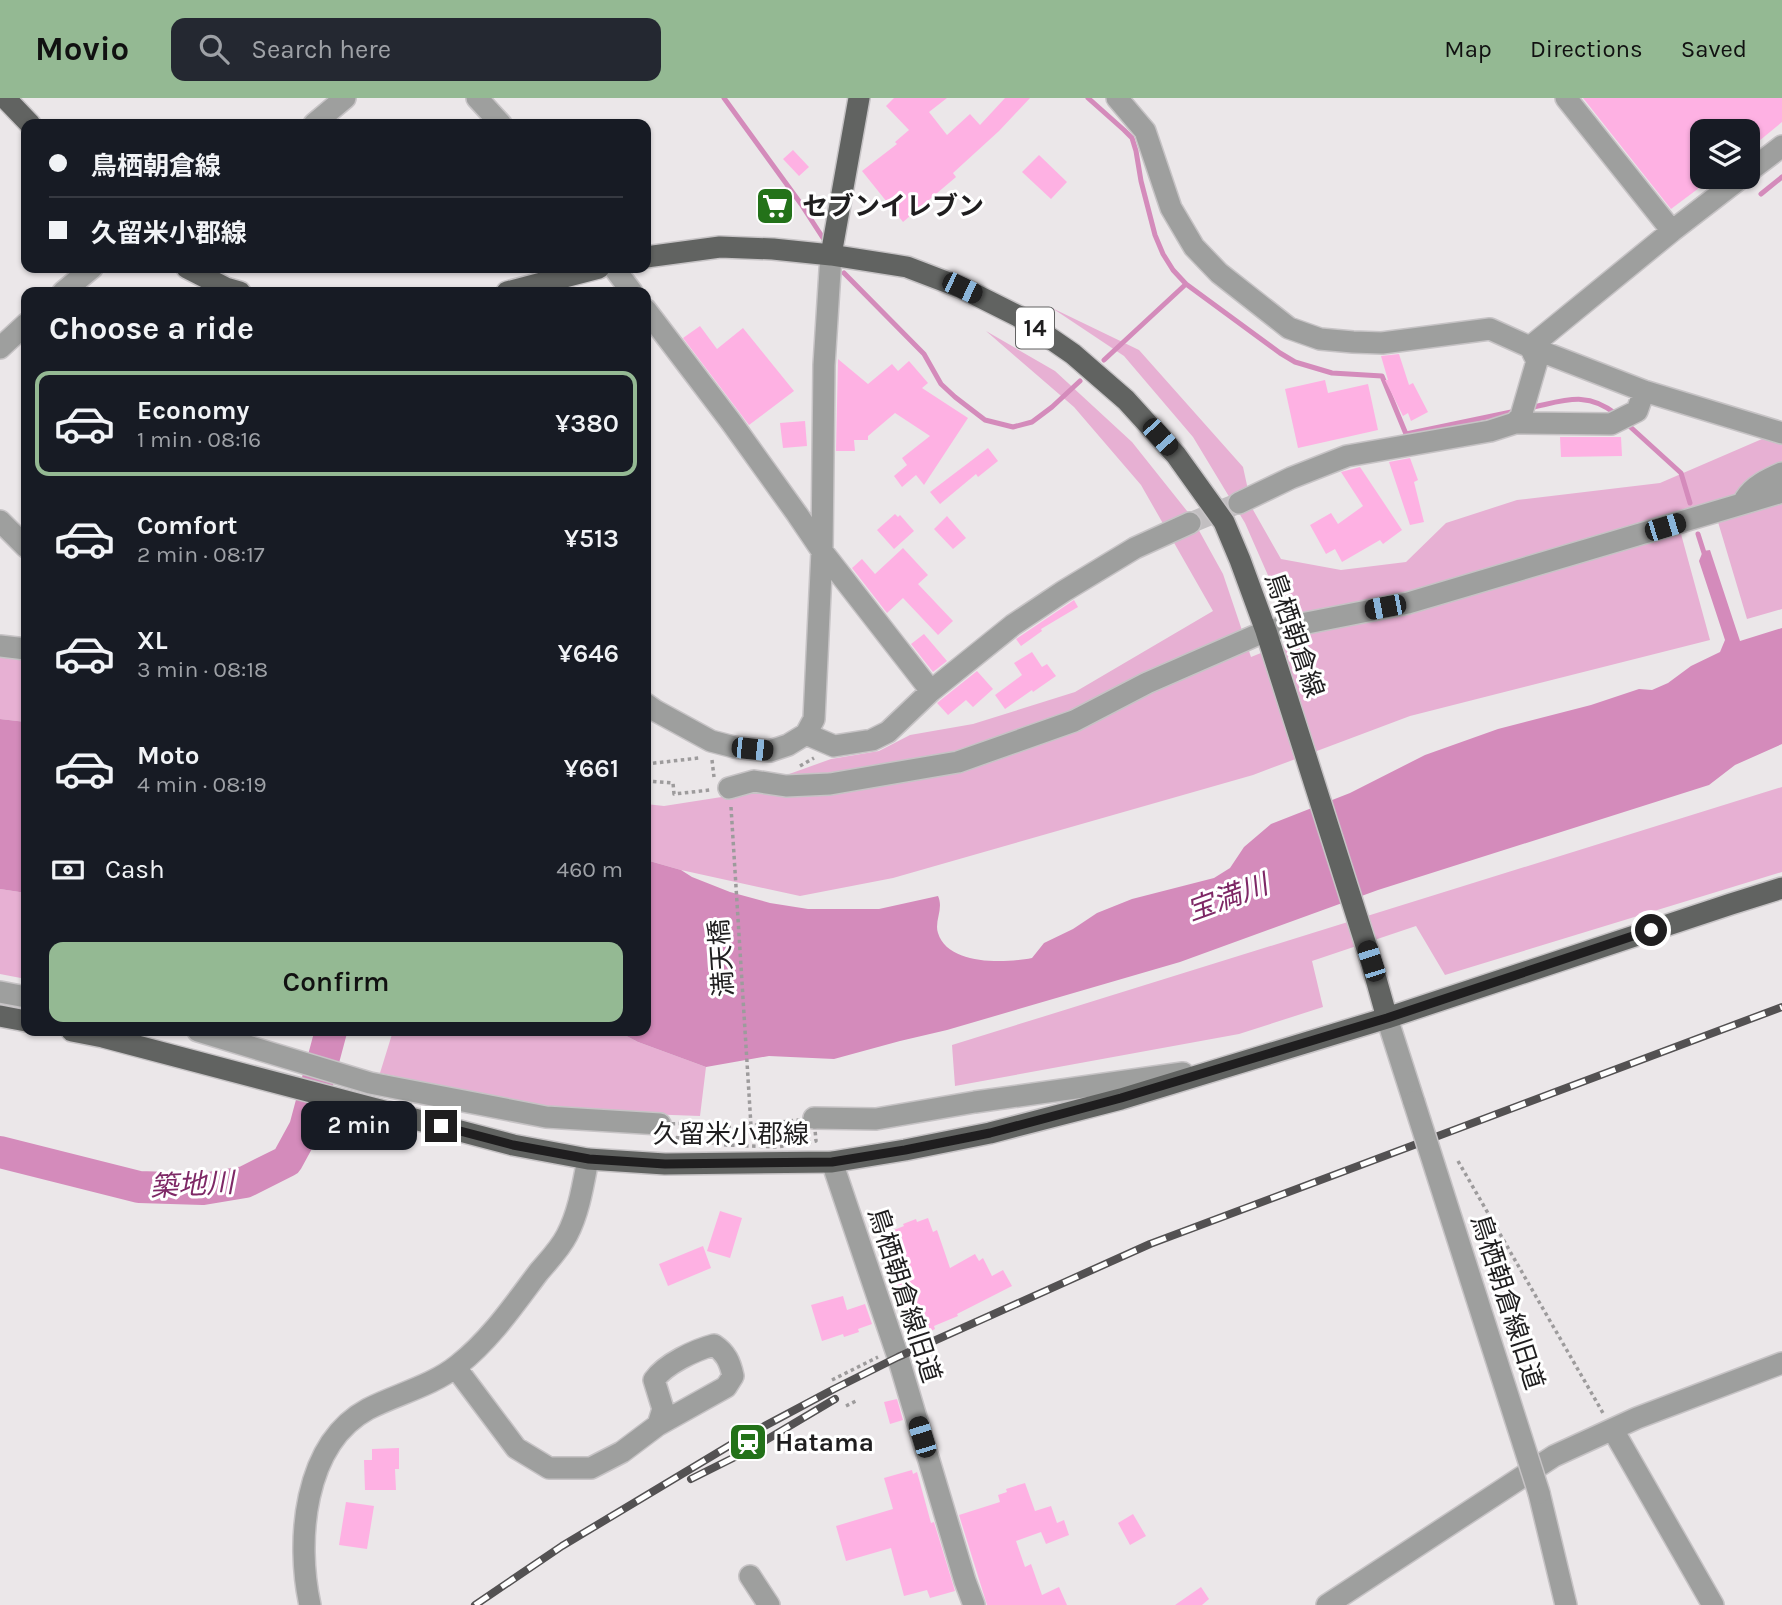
<!DOCTYPE html>
<meta charset="utf-8">
<style>
:root{--surface:#171b24;--page:#242831;--text:#f1f3f6;--muted:#9ea1a6;--line:#363941;--accent:#94b993}
body{margin:0;font-family:Karla,"Noto Sans JP",sans-serif;background:var(--page);color:var(--text);height:100vh;display:flex;flex-direction:column;font-size:26px;white-space:nowrap}
*{box-sizing:border-box;margin:0}
p{font-size:23px;color:var(--muted)}
.icon{flex:none;width:38px;height:38px;fill:none;stroke:currentColor;stroke-width:2;stroke-linecap:round;stroke-linejoin:round}
.map{position:relative;flex:1;overflow:hidden}
.side{position:absolute;left:21px;top:189px;width:630px;height:749px;display:flex;flex-direction:column;background:var(--surface);border-radius:14px;box-shadow:0 2px 5px #0004}
.side>*{flex:none}
.top-card{position:absolute;left:21px;top:21px;width:630px;height:154px;border-radius:14px;box-shadow:0 2px 5px #0004;display:grid;align-content:center;height:154px;padding:0 28px;background:var(--surface)}
.tools{position:absolute;left:1690px;top:21px;display:grid;gap:14px}
.tools a{display:grid;place-items:center;width:70px;height:70px;border-radius:14px;background:var(--surface);box-shadow:0 2px 5px #0004;font-size:35px}
.end{position:absolute;width:32px;height:32px;margin:-16px;border:9px solid #1f1e1f;background:#fff;box-shadow:0 0 0 4px #fff}
.from{border-radius:50%}
.bubble{position:absolute;height:49px;border-radius:14px;background:var(--surface);box-shadow:0 2px 5px #0004;font-size:23px;font-weight:600;line-height:49px;text-align:center}
.car{position:absolute;width:21px;height:42px;margin:-21px -10px;border-radius:9px;box-shadow:0 0 5px 2px #0007;background:linear-gradient(#222 24%,#8ab4d8 0 40%,#222 0 76%,#8ab4d8 0 86%,#222 0)}
.top-card b{display:flex;align-items:center;gap:24px;height:66px;font-size:26px}
.top-card b+b{border-top:2px solid var(--line)}
.top-card i{width:18px;height:18px;background:var(--text)}
ul{padding:0;list-style:none}
li{display:flex;align-items:center;gap:21px;height:105px;margin:0 14px 10px;padding:0 14px;border:4px solid transparent;border-radius:14px}
li div{flex:1}
li b{display:block;font-size:26px}
li em{font-style:normal;font-weight:600}
li.current{border-color:var(--accent)}
li>.icon{width:63px;height:63px;stroke-width:1.5}
h2{padding:0 28px;font-size:32px;line-height:84px}
.pay{display:flex;align-items:center;gap:18px;height:77px;padding:0 28px;font-size:26px}
.pay p{margin-inline-start:auto}
.cta{display:flex;gap:14px;margin-top:auto;padding:14px 28px}
.cta a{flex:1;height:80px;border-radius:14px;background:var(--accent);color:#111;font-size:28px;font-weight:600;line-height:80px;text-align:center}
header{display:flex;align-items:center;gap:42px;box-sizing:border-box;height:98px;padding:0 35px;background:var(--accent);color:#111}
header strong{font-size:33px}
nav{display:flex;gap:38px;margin-inline-start:auto;font-size:24px}
.search{width:490px;height:63px;background:var(--page);display:flex;align-items:center;gap:18px;box-sizing:border-box;padding:0 24px;border-radius:14px;color:var(--muted);font-size:26px}
.map>svg:first-child{display:block}
.green{fill:#e7b0d3}
.water{fill:#d48bbb}
.lines{fill:none;stroke-linecap:round;stroke-linejoin:round}
.stream{stroke:#d48bbb;stroke-width:5}
.river{stroke:#d48bbb;stroke-width:32}
.building{fill:#feb1e3}
.minor-tunnel{stroke:#c2bfc1;stroke-width:21;stroke-dasharray:21 10;stroke-linecap:butt}
.minor-casing{stroke:#c6c3c5;stroke-width:24}
.major-casing{stroke:#c6c3c5;stroke-width:24}
.path{stroke:#9d9b9c;stroke-width:3.5;stroke-dasharray:3.5 3.5;stroke-linecap:butt}
.minor{stroke:#9e9f9e;stroke-width:21}
.major{stroke:#616361;stroke-width:21}
.rail-casing{stroke:#535152;stroke-width:8}
.rail{stroke:#fff;stroke-width:5;stroke-dasharray:16;stroke-linecap:butt}
.minor-bridge-casing{stroke:#c6c3c5;stroke-width:24;stroke-linecap:butt}
.minor-bridge{stroke:#9e9f9e;stroke-width:21}
.route{stroke:#1f1e1f;stroke-width:9}
.labels{text-anchor:middle;stroke-width:6;stroke-linejoin:round;paint-order:stroke}
.shield{fill:#fff;stroke:#626262;stroke-width:2}
.shield-label{font-size:24px;font-weight:bold;fill:#1f1e1f}
.poi-label{font-size:26px;font-weight:bold;fill:#1f1e1f;stroke:#fff;text-anchor:start}
.street-label{font-size:26px;fill:#1f1e1f;stroke:#fff}
.water-label{font-size:28px;font-style:italic;fill:#7e2866;stroke:#fff}
</style>
<header>
<strong>Movio</strong>
<div class="search"><svg class="icon" aria-label="search" viewBox="0 0 24 24"><circle cx="10" cy="10" r="6"/><path d="M15 15l6 6"/></svg>Search here</div>
<nav><a>Map</a><a>Directions</a><a>Saved</a></nav>
</header>
<div class="map">
<svg width="1782" height="1507" viewBox="0 0 1782 1507">
<rect width="100%" height="100%" fill="#ebe7e9"/>
<path class="green" d="M1052,210L1139,252L1243,369L1252,410L1281,461L1341,472L1406,464L1446,425L1517,402L1660,385L1762,341L1782,330V511L1747,521L1718,424L1681,436L1710,542L1410,618L1253,677L893,780L800,798L681,772L646,762V706L664,708L728,698L831,661L879,653L910,637L973,626L1075,594L1213,513L1141,387L1074,309L986,233L1055,273L1132,344L1191,418L1223,476L1251,559L1296,541L1245,425L1193,339L1124,258Z
M0,559L26,562V624L0,621Z
M1782,689V774L1445,877L1416,828L1312,863L1323,909L1239,936L955,988L952,947Z
M0,791L26,795V881L0,876Z
M393,933H617L638,944L706,969L700,1018L562,1013L380,975Z"/>
<path class="water" d="M1710,452L1740,543L1782,530V646L1735,667L1709,687L1378,792L1180,864L947,932L900,943L834,961L769,958L706,969L638,944L617,933H646V762L681,772L692,779L730,794L770,805L808,811H879L938,798C944,811 934,823 938,835C948,868 1006,865 1032,860L1044,845L1073,831L1097,815L1132,801L1214,780L1230,770L1244,749L1271,726L1350,695L1425,657L1498,631L1591,607L1639,591L1652,592L1668,585L1691,568L1720,554L1725,542L1699,463L1703,453Z
M0,621L26,624V795L0,791Z"/>
<g class="lines">
<path class="stream" d="M724,0L801,106L823,140
M1088,0L1124,32L1132,40L1136,53L1141,83L1155,137L1163,156L1173,172L1186,186L1280,255L1295,264L1332,275L1382,278L1406,336L1516,313
M1761,96L1782,79
M844,175L924,256L941,286L955,299L985,322L1013,329L1032,324L1052,309L1080,283
M1104,262L1186,186
M1529,310C1564,303 1586,292 1616,316
M1626,325L1681,375L1690,405
M1698,436L1705,458"/>
<path class="river" d="M0,1054L139,1089L203,1091L245,1084L287,1063L305,1030L331,933"/>
</g>
<path class="building" d="M894,0H947L929,14L947,37L970,16L980,27L1005,0H1030L999,33L953,75L956,79L903,124L862,73L897,46L895,44L909,32L886,8Z
M1583,0H1782V24L1748,52V33H1703V87L1671,111Z
M793,52L809,69L799,78L783,61Z
M1039,57L1067,84L1051,101L1022,74Z
M700,228L717,251L743,230L794,293L749,327L683,240Z
M1399,256L1409,287L1413,285L1428,314L1411,323L1408,315L1403,318L1385,282H1388L1381,258Z
M838,261L868,286L892,266L898,273L909,263L928,285L922,290L968,320L924,387L916,377L902,389L894,378L907,367L902,360L930,338L895,315L868,338V342H854L855,353H836Z
M1325,282L1328,295L1368,286L1378,332L1298,350L1285,291Z
M805,323L807,348L783,350L780,325Z
M1560,339H1621L1622,358L1561,359Z
M988,350L998,363L978,379L976,376L940,406L930,394Z
M1410,360L1418,382L1414,384L1424,424L1410,427L1389,364Z
M1360,369L1402,432L1383,446L1380,442L1342,464L1335,451L1326,456L1310,427L1331,415L1338,426L1363,408L1341,374Z
M895,416L898,419L900,417L914,433L894,451L877,432Z
M947,418L966,440L953,451L934,431Z
M903,450L928,477L918,486L953,523L938,537L903,500L887,515L852,470L862,461L875,476Z
M1074,502L1078,509L1041,531L1042,533L1021,548L1016,541Z
M924,536L947,563L933,574L911,546Z
M1032,554L1042,569L1047,566L1056,578L1033,594L1032,592L1005,611L995,597L1022,577L1014,565Z
M977,573L993,591L973,609L966,602L948,617L937,605Z
M720,1113L742,1120L730,1160L707,1153Z
M928,1120L933,1134L937,1132L950,1170L975,1156L979,1163L983,1160L992,1178L1003,1172L1012,1188L957,1216L958,1218L934,1228L935,1231L916,1240L905,1215L881,1137L904,1128L903,1126L916,1121L917,1124Z
M703,1148L711,1170L668,1188L659,1166Z
M843,1198L847,1212L865,1206L872,1226L858,1231L859,1234L844,1239L843,1236L822,1243L811,1207Z
M897,1301L903,1322L890,1326L884,1304Z
M399,1350V1371H395L396,1392H365L364,1362H372V1351Z
M912,1372L913,1376L917,1374L931,1425L934,1424L955,1493L930,1500L927,1492L904,1498L891,1450L846,1463L836,1428L893,1411L884,1380Z
M1025,1385L1035,1413L1051,1408L1057,1425L1064,1422L1069,1437L1046,1446L1041,1434L1016,1443L1025,1469L1031,1466L1042,1497L1059,1489L1067,1507H987L959,1417L1000,1404L998,1397L1007,1394L1006,1391Z
M346,1404L374,1408L367,1451L339,1447Z
M1133,1416L1146,1438L1130,1447L1118,1425Z
M1201,1489L1209,1501L1202,1507H1175Z"/>
<g class="lines">
<path class="minor-tunnel" d="M1190,425L1239,405"/>
<defs>
<path id="minor" d="M477,0L501,26
M1117,0L1145,33L1171,110L1194,149L1219,175L1289,230L1320,241L1353,244L1382,245L1490,231L1530,249L1644,293L1782,335
M1566,0L1672,133
M314,26L345,0
M1748,74L1782,48
M614,170L632,194
M63,194L92,170
M646,212L731,324L797,416L822,453L931,593
M1530,249L1672,133L1742,79
M0,250L26,226
M1515,325L1611,326L1637,313L1644,293
M1745,401C1753,388 1768,381 1782,375
M1239,405L1291,380L1347,358L1490,333L1515,325L1521,318L1537,263L1530,249
M0,423L26,449
M0,548L26,551
M646,606L656,613L711,643L734,649L770,653L788,647L806,636L814,621L822,453L824,267L831,157
M806,636L834,648L872,642L888,634L931,593L1013,527L1064,493L1135,450L1190,425
M729,690L754,683L786,688L830,686L958,664L1074,623L1147,585L1266,533L1408,505L1782,394
M0,894L26,899
M1387,920L1414,1004
M198,933L370,985L546,1019L660,1026
M814,1020L876,1021L975,1004L1183,975
M832,1064L898,1259L965,1483L974,1507
M456,1270L516,1350L549,1370H591L622,1354L658,1327L726,1289L733,1278C730,1264 726,1255 714,1247C695,1252 665,1266 654,1282L663,1311L658,1327
M1613,1332L1713,1507
M1539,1395L1566,1507
M750,1478L769,1507
M310,1507C296,1444 303,1346 368,1311C397,1296 432,1288 458,1267C490,1242 514,1207 538,1175C548,1163 560,1151 567,1137C579,1114 583,1087 588,1061
M1327,1507L1554,1358L1637,1320L1782,1265"/>
<path id="major" d="M5,0L30,26
M831,157L859,0
M646,159L720,149L773,151L831,157L907,169L962,190L1018,218L1073,256L1126,302L1176,357L1224,424L1240,462L1266,533L1371,863L1387,920
M187,170L226,190L240,194
M507,194L599,170
M0,918L26,923
M72,933L103,939L513,1047L588,1061L665,1066L832,1064L905,1052L990,1035L1121,1001L1387,920L1731,806L1782,790"/>
</defs>
<use href="#minor" class="minor-casing"/>
<use href="#major" class="major-casing"/>
<path class="path" d="M712,662L714,679
M646,666L699,660
M800,668L814,660
M646,683L673,685L674,696L710,692
M731,709L751,1028
M814,1020L816,1043L777,1049L726,1047L660,1037V1026L709,1025L733,1030Z
M1458,1063L1603,1315
M832,1282L878,1259
M846,1308L858,1302"/>
<use href="#minor" class="minor"/>
<use href="#major" class="major"/>
<defs>
<path id="rail" d="M691,1381L749,1352L835,1301
M475,1507L562,1448L742,1340L834,1291L898,1259L1150,1146L1782,909"/>
</defs>
<use href="#rail" class="rail-casing"/>
<use href="#rail" class="rail"/>
<defs>
<path id="minor-bridge" d="M1414,1004L1539,1395"/>
</defs>
<use href="#minor-bridge" class="minor-bridge-casing"/>
<use href="#minor-bridge" class="minor-bridge"/>
</g>
<g class="lines">
<path class="route" d="M441,1028L513,1047L589,1061L665,1066L832,1064L905,1052L990,1035L1121,1000L1387,920L1651,832"/>
</g>
<defs>
<symbol id="supermarket-square" viewBox="-11 -11 22 22"><rect x="-9" y="-9" width="18" height="18" rx="4" fill="#237219" stroke="#fff"/><path d="M-6-5.5h2.5l.6 2H6L4.5 2H-2.5L-4.4-4H-6ZM-1.5 3.2a1.3 1.3 0 1 0 .1 0ZM3 3.2a1.3 1.3 0 1 0 .1 0Z" fill="#fff"/></symbol>
<symbol id="station-square" viewBox="-11 -11 22 22"><rect x="-9" y="-9" width="18" height="18" rx="4" fill="#237219" stroke="#fff"/><path d="M-3-6H3Q5-6 5-4V2Q5 4 3 4L4.5 6H3L1.5 4h-3L-3 6H-4.5L-3 4Q-5 4-5 2V-4Q-5-6-3-6ZM-3.5-4v3h7v-3ZM-3.5 1v1.5H-2V1ZM2 1v1.5H3.5V1Z" fill="#fff"/></symbol>
</defs>
<g fill-rule="evenodd">
<use href="#supermarket-square" x="753" y="86" width="44" height="44"/>
<use href="#station-square" x="726" y="1322" width="44" height="44"/>
</g>
<g class="labels">
<rect class="shield" x="1016" y="209.5" width="38" height="41" rx="5"/>
<g class="shield-label">
<text x="1035" y="238">14</text>
</g>
<g class="poi-label">
<text x="802" y="117">セブンイレブン</text>
<text x="775" y="1353">Hatama</text>
</g>
<g class="street-label">
<text transform="translate(1295 537) rotate(71)" y="9">鳥栖朝倉線</text>
<text transform="translate(721 860) rotate(-94)" y="9">満天橋</text>
<text x="731" y="1045">久留米小郡線</text>
<text transform="translate(905 1197) rotate(72)" y="9">鳥栖朝倉線旧道</text>
<text transform="translate(1508 1204) rotate(72)" y="9">鳥栖朝倉線旧道</text>
</g>
<g class="water-label">
<text transform="translate(1227 799) rotate(-20)" y="10">宝満川</text>
<text transform="translate(192 1086) rotate(-3)" y="10">築地川</text>
</g>
</g>
</svg>
<div class="tools">
<a><svg class="icon" aria-label="layers" viewBox="0 0 24 24"><path d="M12 4l9 5-9 5-9-5zM3 14l9 5 9-5"/></svg></a>
</div>
<i class="end from" style="left:1651px;top:832px"></i>
<i class="end" style="left:441px;top:1028px"></i>
<div class="bubble" style="left:301px;top:1003px;width:116px">2 min</div>
<i class="car" style="left:962px;top:190px;rotate:116deg"></i>
<i class="car" style="left:1160px;top:339px;rotate:138deg"></i>
<i class="car" style="left:1665px;top:429px;rotate:73deg"></i>
<i class="car" style="left:1385px;top:509px;rotate:259deg"></i>
<i class="car" style="left:752px;top:651px;rotate:96deg"></i>
<i class="car" style="left:1371px;top:863px;rotate:342deg"></i>
<i class="car" style="left:922px;top:1339px;rotate:343deg"></i>
<div class="top-card">
<b><i class="from"></i>鳥栖朝倉線</b>
<b><i></i>久留米小郡線</b>
</div>
<section class="side">
<h2>Choose a ride</h2>
<ul>
<li class="current"><svg class="icon" aria-label="car" viewBox="0 0 24 24"><path d="M5 17H2v-5l4-1 3-4h7l3 4 3 1v5h-3M9 17h6M6 11h13"/><circle cx="7" cy="17" r="2"/><circle cx="17" cy="17" r="2"/></svg><div><b>Economy</b><p>1 min · 08:16</p></div><em>¥380</em></li>
<li><svg class="icon" aria-label="car" viewBox="0 0 24 24"><path d="M5 17H2v-5l4-1 3-4h7l3 4 3 1v5h-3M9 17h6M6 11h13"/><circle cx="7" cy="17" r="2"/><circle cx="17" cy="17" r="2"/></svg><div><b>Comfort</b><p>2 min · 08:17</p></div><em>¥513</em></li>
<li><svg class="icon" aria-label="car" viewBox="0 0 24 24"><path d="M5 17H2v-5l4-1 3-4h7l3 4 3 1v5h-3M9 17h6M6 11h13"/><circle cx="7" cy="17" r="2"/><circle cx="17" cy="17" r="2"/></svg><div><b>XL</b><p>3 min · 08:18</p></div><em>¥646</em></li>
<li><svg class="icon" aria-label="car" viewBox="0 0 24 24"><path d="M5 17H2v-5l4-1 3-4h7l3 4 3 1v5h-3M9 17h6M6 11h13"/><circle cx="7" cy="17" r="2"/><circle cx="17" cy="17" r="2"/></svg><div><b>Moto</b><p>4 min · 08:19</p></div><em>¥661</em></li>
</ul>
<div class="pay"><svg class="icon" aria-label="cash" viewBox="0 0 24 24"><path d="M3 7h18v10H3z"/><circle cx="12" cy="12" r="2"/></svg>Cash<p>460 m</p></div>
<div class="cta"><a>Confirm</a></div>
</section>
</div>
